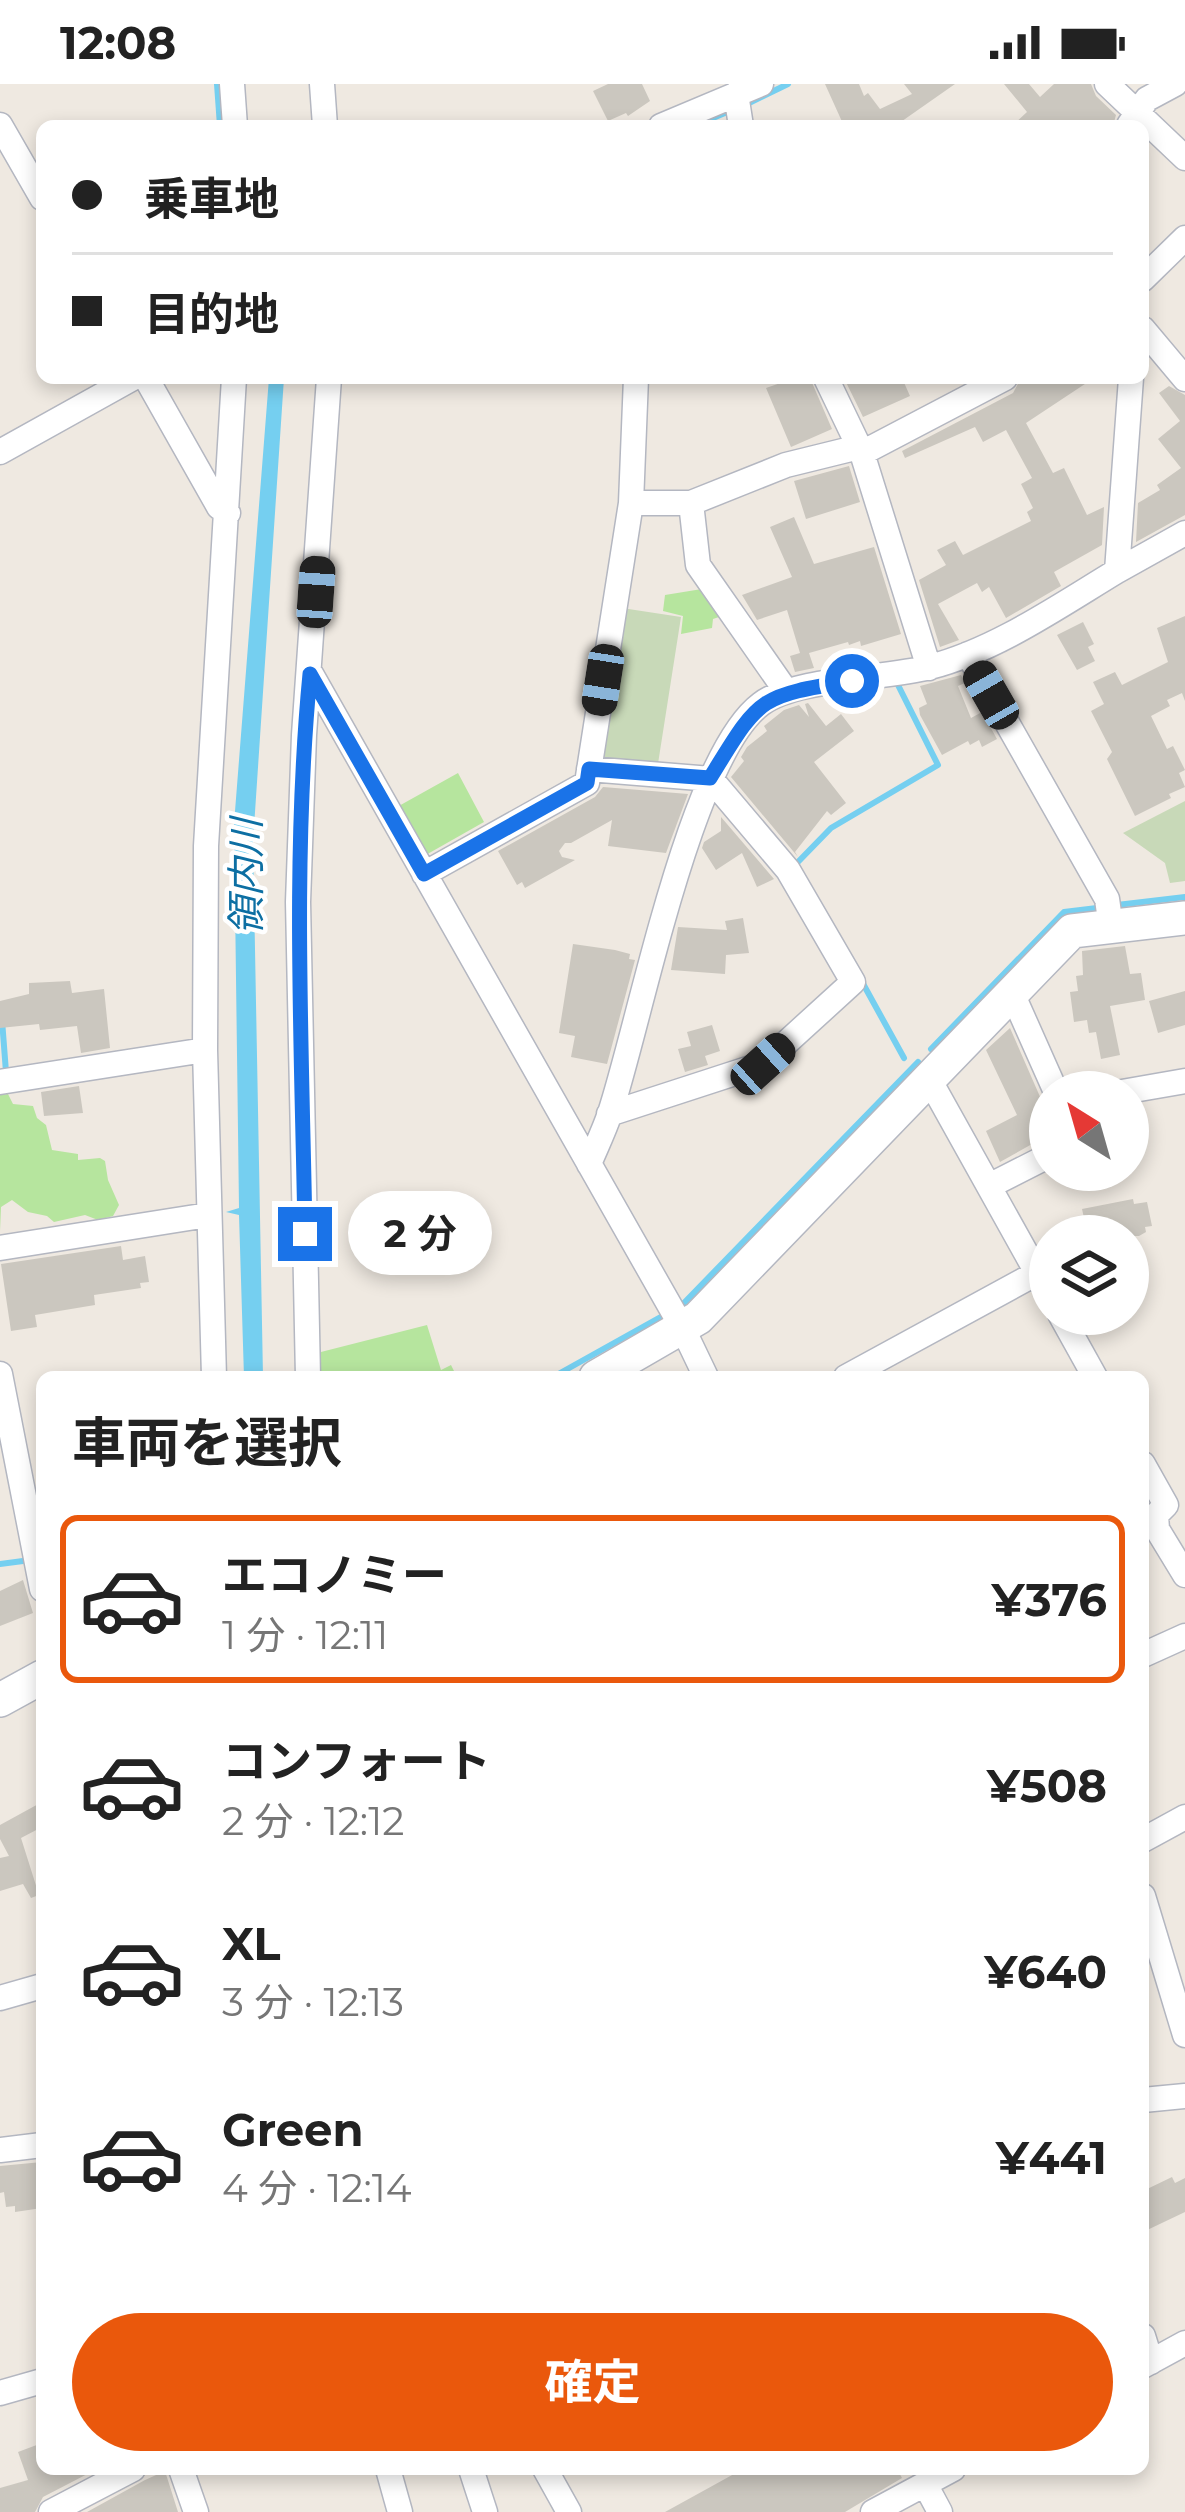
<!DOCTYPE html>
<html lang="ja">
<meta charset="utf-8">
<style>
:root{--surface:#fff;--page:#f6f6f6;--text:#222;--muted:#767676;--line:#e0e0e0;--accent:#ea580c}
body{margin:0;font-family:Montserrat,"Noto Sans JP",sans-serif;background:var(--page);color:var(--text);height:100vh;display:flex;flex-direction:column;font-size:45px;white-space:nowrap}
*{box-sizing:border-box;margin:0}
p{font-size:39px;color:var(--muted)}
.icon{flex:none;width:66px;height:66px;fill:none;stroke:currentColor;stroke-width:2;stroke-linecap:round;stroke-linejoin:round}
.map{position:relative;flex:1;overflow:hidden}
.details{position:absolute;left:36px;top:1287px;width:1113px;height:1104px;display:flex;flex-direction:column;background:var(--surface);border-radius:18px;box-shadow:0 6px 18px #0003}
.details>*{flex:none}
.hud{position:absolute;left:36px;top:36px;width:1113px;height:264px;border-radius:18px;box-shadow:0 6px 18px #0003;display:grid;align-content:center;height:264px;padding:0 36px;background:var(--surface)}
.needle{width:78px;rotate:323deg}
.buttons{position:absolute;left:1029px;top:987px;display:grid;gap:24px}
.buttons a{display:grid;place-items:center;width:120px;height:120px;border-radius:50%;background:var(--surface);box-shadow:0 6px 18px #0003;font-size:60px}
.end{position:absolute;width:54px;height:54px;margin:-27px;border:15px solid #1a73e8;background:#fff;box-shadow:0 0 0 6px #fff}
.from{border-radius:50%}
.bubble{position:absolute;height:84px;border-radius:42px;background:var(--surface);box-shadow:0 6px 18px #0003;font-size:39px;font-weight:700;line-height:84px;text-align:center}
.car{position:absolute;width:36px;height:72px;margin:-36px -18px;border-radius:15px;box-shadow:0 0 9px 3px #0007;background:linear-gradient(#222 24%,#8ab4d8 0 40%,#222 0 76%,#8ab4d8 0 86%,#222 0)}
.hud b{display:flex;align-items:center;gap:42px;height:114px;font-size:45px}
.hud b+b{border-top:3px solid var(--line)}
.hud i{width:30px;height:30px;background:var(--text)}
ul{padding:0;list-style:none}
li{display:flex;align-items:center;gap:36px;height:168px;margin:0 24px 18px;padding:0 12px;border:6px solid transparent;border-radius:18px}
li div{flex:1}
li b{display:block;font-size:45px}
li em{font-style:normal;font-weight:700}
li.on{border-color:var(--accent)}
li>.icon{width:108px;height:108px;stroke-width:1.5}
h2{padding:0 36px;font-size:54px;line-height:144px}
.button{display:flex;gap:24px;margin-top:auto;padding:24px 36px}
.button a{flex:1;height:138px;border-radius:72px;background:var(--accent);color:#fff;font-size:48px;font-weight:700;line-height:138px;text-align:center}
.status{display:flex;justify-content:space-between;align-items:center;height:84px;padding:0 60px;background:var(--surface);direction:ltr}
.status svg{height:33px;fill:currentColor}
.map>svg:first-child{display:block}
.green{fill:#b6e59e}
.cemetery{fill:#c8d9b8}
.water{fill:#75cff0}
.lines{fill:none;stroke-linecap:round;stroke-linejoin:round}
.stream{stroke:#75cff0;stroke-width:6}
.building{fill:#cbc7bf}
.street-casing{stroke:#b4b7c1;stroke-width:27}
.secondary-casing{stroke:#b4b7c1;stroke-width:36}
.street{stroke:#fff;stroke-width:24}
.secondary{stroke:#fff;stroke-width:33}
.route{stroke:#1a73e8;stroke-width:15}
.labels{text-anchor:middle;stroke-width:9;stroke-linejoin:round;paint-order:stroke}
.water-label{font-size:39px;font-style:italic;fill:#0d6fa3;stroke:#fff}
</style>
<div class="status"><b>12:08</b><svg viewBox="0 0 49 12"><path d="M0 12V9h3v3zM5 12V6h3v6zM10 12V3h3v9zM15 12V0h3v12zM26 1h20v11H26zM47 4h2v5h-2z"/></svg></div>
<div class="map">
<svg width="1185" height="2428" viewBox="0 0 1185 2428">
<rect width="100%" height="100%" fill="#efe9e1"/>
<path class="green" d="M708,504L725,531L713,535L712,544L681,550L683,532L663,527L665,511Z
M458,689L484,738L424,772L397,723Z
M8,1010L13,1020L33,1022L37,1034L46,1041L52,1066L78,1070V1076L100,1074L105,1077L108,1096L119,1121L113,1132L98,1136L85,1131L54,1138L47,1132L28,1128L12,1116L1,1123L0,1147V1011Z
M427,1241L441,1286L451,1281L457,1293H317V1269Z"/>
<path class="cemetery" d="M622,524L681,533L657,686L601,681Z
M1185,717V797L1170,799L1165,779L1123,749Z"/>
<path class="water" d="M269,294H284L253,758L263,1293H244L239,1131L226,1128L239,1124L234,740Z"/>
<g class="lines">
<path class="stream" d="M217,0L220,42
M745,21L788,0
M694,42L732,26
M799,785L796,780L831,744L938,681L897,599
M1117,821L1185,813
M861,896L904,974
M2,936L6,988
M931,965L1064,828L1097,824
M682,1221L918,978
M553,1293L666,1230
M0,1480L23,1477"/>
</g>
<path class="building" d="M608,0H642L650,17L628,32L626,29L608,37L593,7Z
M825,0H859L864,12L868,9L880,25L912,10L904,0H955L895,42H844Z
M1004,0H1029L1040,13L1054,0H1091L1096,12L1116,31L1113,42H1012L1027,28Z
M795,294H810L832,345L791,363L766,304Z
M844,294H902L910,312L863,333Z
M1021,294H1094L1026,339L1053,389L1064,384L1087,431L1104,423L1102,461L1054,488L1061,502L1006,534L989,503L982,508L977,499L938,520L959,556L940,563L919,496L946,481L937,466L955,457L963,471L1031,437L1027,428L1033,424L1021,400L1032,394L1006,346L983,358L975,343L905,374L902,367L1013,309Z
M1169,302L1185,311V431L1136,458L1138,419L1160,406L1157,401L1181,384L1158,355L1180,337L1159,309Z
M849,382L860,418L806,435L794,397Z
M794,433L814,480L874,463L901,550L861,562L860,557L849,561L848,558L809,569L814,584L795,588L790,572L800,569L787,526L757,536L742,511L792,493L770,443Z
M1185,532V617L1182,609L1167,616L1170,622L1151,632L1167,665L1173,662L1185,686L1179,689L1185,703L1169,710L1171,714L1135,732L1107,675L1112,668L1091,627L1104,620L1093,598L1115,588L1122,601L1168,578L1157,544Z
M1083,538L1094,560L1088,563L1095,577L1077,586L1057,551Z
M961,591L965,599L958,602L971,634L982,628L997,655L982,663L979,656L970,661L968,657L942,671L920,631L919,624L927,620L920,602Z
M808,619L826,642L841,630L854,647L814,678L846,719L831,731L827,727L795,768L798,773L731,693L744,677L741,673L747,663L767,647L764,642L784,626L799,621L809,633L805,620Z
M603,703L688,710L666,769L608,762L612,736L571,759H565L559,767L562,773L575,776L525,804L522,798L517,801L498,767L595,713Z
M721,733L774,795L772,796L757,803L742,769L716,786L702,764L704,758L721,747Z
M743,834L749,869L726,871L725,890L671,886L678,843L727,846L725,837Z
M573,860L615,866L630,870L629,875L635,876L607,980L571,973L575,952L559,949Z
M1125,862L1130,890L1141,889L1145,916L1110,922L1120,971L1101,975L1096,948L1089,949L1087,936L1074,938L1070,908L1078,907L1076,892L1083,891L1082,867Z
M70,897L72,909L104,905L110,964L81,969L77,942L40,946L39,940L0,944V917L29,910V899Z
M1185,907V941L1158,949L1149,917Z
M712,941L720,967L705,972L708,981L685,988L678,965L691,962L687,948Z
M1010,944L1041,1015L1050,1023V1050L1000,1078L986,1047L1017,1031L986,966Z
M79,1002L83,1029L44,1032L41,1008Z
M1133,1115L1134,1120L1147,1118L1152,1142L1145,1143L1146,1148L1139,1152H1088L1082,1125Z
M121,1162L123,1176L145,1172L149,1198L140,1199L141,1204L94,1211L95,1221L35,1231L37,1243L11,1247L1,1180Z
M23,1496L33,1529L0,1542V1507Z
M42,1718V1743L21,1754L39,1811L31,1814L23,1800L0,1807V1774L9,1772L0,1755V1741Z
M42,2078V2124L15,2128V2122L6,2123L4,2108L0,2109V2082Z
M1172,2093L1175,2099L1185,2094V2128L1143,2148V2107Z
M42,2359V2385H97L43,2413L35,2428H0V2404L28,2396L18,2368Z
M743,2385H897L902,2394L845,2428H665Z
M165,2387L178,2428H87L145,2396Z"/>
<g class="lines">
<defs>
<path id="street" d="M232,0L235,42
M322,0L325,42
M1107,0L1185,74
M736,10L741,42
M0,41L42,114
M1129,41L1147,15L1175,0
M661,42L761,0
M1143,195L1185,154
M1143,245L1185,295
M146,294L219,423L228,429
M826,294L862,369L929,584
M0,368L133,294
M862,369L1005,294
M631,419H691L786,381L859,363
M691,419L698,481L786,607
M1117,487L1185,449
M968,570L1107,815L1111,843
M311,590L683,1245L706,1293
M589,685L711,695L788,786L853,898L763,980L609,1030
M424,790L587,699L631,419L636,294
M1012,909L1056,1008
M929,995L1050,1212
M0,998L205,966
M1122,1008L1185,997
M589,1080C596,1063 604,1047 610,1029C640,939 690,673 761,620C795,594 885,595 930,583C996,566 1059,522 1117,487L1131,294
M989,1102L1050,1071
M0,1164L208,1131
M1060,1230L1095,1293
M0,1290L42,1505
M214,1293L205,966L206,762L234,294
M308,1293L298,818L304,651L329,294
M846,1293L1037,1189
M1143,1380L1166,1421L1156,1431L1157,1445L1185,1491
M1143,1571L1185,1552
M1143,1756L1185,1733
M1143,1812L1185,1951
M0,1914L42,1902
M1143,2016L1185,2012
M0,2066L42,2061
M1143,2252L1151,2278
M1143,2282L1185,2259
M0,2309L42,2297
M181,2385L196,2428
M388,2385L400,2428
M471,2385L485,2428
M545,2385L569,2428
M925,2400L940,2428
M51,2428L133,2385
M873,2428L953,2385"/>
<path id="secondary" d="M596,1293L698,1234L1072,847L1185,834
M0,1616L42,1593"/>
</defs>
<use href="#street" class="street-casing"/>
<use href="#secondary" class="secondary-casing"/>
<use href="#street" class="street"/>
<use href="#secondary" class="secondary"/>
</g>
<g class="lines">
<path class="route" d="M305,1150C302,964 292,776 310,590L424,790L587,699L589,685L710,694C760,613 757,612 852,597"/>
</g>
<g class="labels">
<g class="water-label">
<text transform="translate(246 793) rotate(-90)" y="14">領内川</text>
</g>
</g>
</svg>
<div class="buttons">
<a><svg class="needle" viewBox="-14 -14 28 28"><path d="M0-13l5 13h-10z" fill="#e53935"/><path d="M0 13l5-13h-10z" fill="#767676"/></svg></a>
<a><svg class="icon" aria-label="layers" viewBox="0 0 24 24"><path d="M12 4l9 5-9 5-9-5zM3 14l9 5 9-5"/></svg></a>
</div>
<i class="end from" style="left:852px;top:597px"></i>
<i class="end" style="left:305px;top:1150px"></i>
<div class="bubble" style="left:348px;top:1107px;width:144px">2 分</div>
<i class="car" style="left:316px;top:508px;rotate:4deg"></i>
<i class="car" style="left:603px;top:596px;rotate:189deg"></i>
<i class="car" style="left:991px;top:611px;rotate:330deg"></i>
<i class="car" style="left:763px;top:980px;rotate:48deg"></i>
<div class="hud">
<b><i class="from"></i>乗車地</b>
<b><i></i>目的地</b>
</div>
<section class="details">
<h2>車両を選択</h2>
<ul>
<li class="on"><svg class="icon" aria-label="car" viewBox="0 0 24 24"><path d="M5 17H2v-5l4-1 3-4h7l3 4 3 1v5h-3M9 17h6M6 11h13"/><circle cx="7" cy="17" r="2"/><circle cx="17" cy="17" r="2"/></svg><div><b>エコノミー</b><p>1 分 · 12:11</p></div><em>¥376</em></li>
<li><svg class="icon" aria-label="car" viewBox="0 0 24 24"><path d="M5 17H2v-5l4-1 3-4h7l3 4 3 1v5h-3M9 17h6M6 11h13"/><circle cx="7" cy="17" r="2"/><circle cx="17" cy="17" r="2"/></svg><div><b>コンフォート</b><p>2 分 · 12:12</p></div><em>¥508</em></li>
<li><svg class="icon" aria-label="car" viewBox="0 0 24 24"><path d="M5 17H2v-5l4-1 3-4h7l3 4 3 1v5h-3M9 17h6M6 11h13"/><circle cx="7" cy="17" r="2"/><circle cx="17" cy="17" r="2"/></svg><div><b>XL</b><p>3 分 · 12:13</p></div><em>¥640</em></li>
<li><svg class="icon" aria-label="car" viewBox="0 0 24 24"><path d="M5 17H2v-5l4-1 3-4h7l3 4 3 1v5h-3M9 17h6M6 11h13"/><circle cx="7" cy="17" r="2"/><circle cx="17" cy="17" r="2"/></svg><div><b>Green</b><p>4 分 · 12:14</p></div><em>¥441</em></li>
</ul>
<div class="button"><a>確定</a></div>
</section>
</div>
